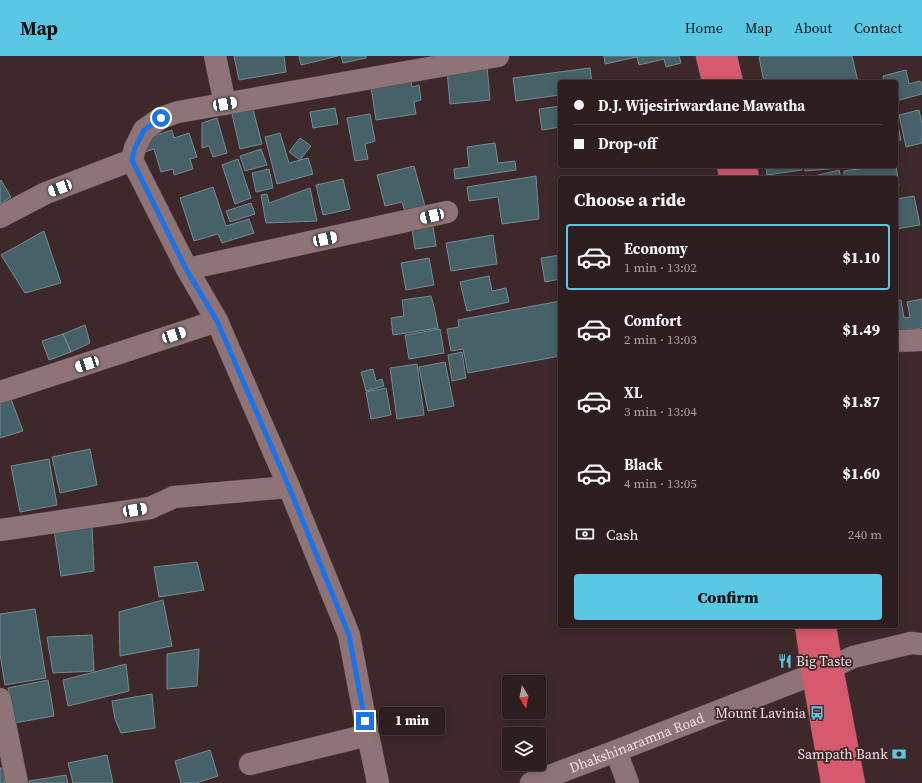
<!DOCTYPE html>
<meta charset="utf-8">
<style>
:root{--surface:#2e1e20;--page:#3a2b2d;--text:#f1f3f6;--muted:#a7a2a5;--line:#493c3e;--accent:#59c8e4}
body{margin:0;font-family:"Source Serif 4",serif;background:var(--page);color:var(--text);height:100vh;display:flex;flex-direction:column;font-size:15px;white-space:nowrap}
*{box-sizing:border-box;margin:0}
p{font-size:13px;color:var(--muted)}
.icon{flex:none;width:22px;height:22px;fill:none;stroke:currentColor;stroke-width:2;stroke-linecap:round;stroke-linejoin:round}
.map{position:relative;flex:1;overflow:hidden}
.sheet{position:absolute;left:558px;top:120px;width:340px;height:452px;display:flex;flex-direction:column;background:var(--surface);border-radius:4px;box-shadow:0 2px 10px #0003,0 0 0 1px var(--line)}
.sheet>*{flex:none}
.top-card{position:absolute;left:558px;top:24px;width:340px;height:88px;border-radius:4px;box-shadow:0 2px 10px #0003,0 0 0 1px var(--line);display:grid;align-content:center;height:88px;padding:0 16px;background:var(--surface)}
.needle{width:26px;rotate:170deg}
.tools{position:absolute;left:502px;top:619px;display:grid;gap:8px}
.tools a{display:grid;place-items:center;width:44px;height:44px;border-radius:4px;background:var(--surface);box-shadow:0 2px 10px #0003,0 0 0 1px var(--line);font-size:20px}
.end{position:absolute;width:18px;height:18px;margin:-9px;border:5px solid #1a73e8;background:#fff;box-shadow:0 0 0 2px #fff}
.from{border-radius:50%}
.bubble{position:absolute;height:28px;border-radius:4px;background:var(--surface);box-shadow:0 2px 10px #0003,0 0 0 1px var(--line);font-size:13px;font-weight:800;line-height:28px;text-align:center}
.car{position:absolute;width:12px;height:24px;margin:-12px -6px;border-radius:5px;box-shadow:0 0 3px 1px #0007;background:linear-gradient(#fff 24%,#345 0 40%,#fff 0 76%,#345 0 86%,#fff 0)}
.top-card b{display:flex;align-items:center;gap:14px;height:38px;font-size:15px}
.top-card b+b{border-top:1px solid var(--line)}
.top-card i{width:10px;height:10px;background:var(--text)}
ul{padding:0;list-style:none}
li{display:flex;align-items:center;gap:12px;height:66px;margin:0 8px 6px;padding:0 8px;border:2px solid transparent;border-radius:4px}
li div{flex:1}
li b{display:block;font-size:15px}
li em{font-style:normal;font-weight:800}
li.current{border-color:var(--accent)}
li>.icon{width:36px;height:36px;stroke-width:1.5}
h2{padding:0 16px;font-size:18px;line-height:48px}
.pay{display:flex;align-items:center;gap:10px;height:44px;padding:0 16px;font-size:15px}
.pay p{margin-inline-start:auto}
.button{display:flex;gap:8px;margin-top:auto;padding:8px 16px}
.button a{flex:1;height:46px;border-radius:4px;background:var(--accent);color:#111;font-size:16px;font-weight:800;line-height:46px;text-align:center}
header{display:flex;align-items:center;gap:24px;box-sizing:border-box;height:56px;padding:0 20px;background:var(--accent);color:#111}
header strong{font-size:19px}
nav{display:flex;gap:22px;margin-inline-start:auto;font-size:14px}
.map>svg:first-child{display:block}
.building{fill:#476169;stroke:#718c94}
.lines{fill:none;stroke-linecap:round;stroke-linejoin:round}
.minor-casing{stroke:#594748;stroke-width:23}
.highway-casing{stroke:#594748;stroke-width:23}
.minor{stroke:#8e7476;stroke-width:22}
.highway{stroke:#d7596d;stroke-width:22}
.route{stroke:#1a73e8;stroke-width:5}
.labels{text-anchor:middle;stroke-width:3.5;stroke-linejoin:round;paint-order:stroke}
.poi-label{font-size:14px;fill:#eedfe0;stroke:#3e282a;text-anchor:end}
.street-label{font-size:14px;fill:#eedfe0;stroke:#3e282a}
</style>
<header>
<strong>Map</strong>
<nav><a>Home</a><a>Map</a><a>About</a><a>Contact</a></nav>
</header>
<div class="map">
<svg width="922" height="727" viewBox="0 0 922 727">
<rect width="100%" height="100%" fill="#3e282a"/>
<path class="building" d="M234,0H284L286,16L239,24Z
M299,0H338L301,9Z
M341,0H366V2L343,7Z
M604,0H679L681,7L666,11L664,3L639,9L637,1L605,8Z
M764,0H852L858,26H764L759,1Z
M487,10L490,44L450,48L447,14Z
M590,12L592,26H560V39L516,45L513,22Z
M906,14L909,28L920,25L922,31V38L896,45V26H884L883,20Z
M411,24L412,31L419,29L421,44L414,46L416,58L376,64L371,30Z
M560,50V71L542,74L539,53Z
M335,52L338,68L313,72L310,56Z
M253,53L262,88L240,93L232,58Z
M919,54L922,68V87L906,91L899,59Z
M370,58L375,85L365,88L368,103L355,105L347,62Z
M896,61L901,84L896,85Z
M217,62L227,97L213,101L209,90L202,92V67Z
M172,74L174,82L189,77L197,101L190,103L193,113L174,119L173,113L161,116L154,93L145,96L141,84Z
M280,77L289,107L308,102L313,118L277,128L265,81Z
M300,82L311,90L300,104L289,96Z
M495,87L498,107L515,105L516,114L455,123L454,113L469,111L467,91Z
M261,93L267,109L245,115L240,100Z
M238,103L251,142L235,148L222,109Z
M896,109L899,130L896,131V122H844V115L879,110H896Z
M414,110L426,154L406,159L402,146L385,150L377,119Z
M766,110H801L802,114L767,119Z
M804,110H840V112L805,115Z
M269,113L273,132L256,136L252,117Z
M839,114L841,122H806Z
M536,120L539,163L502,168L498,141L469,145L467,131Z
M343,123L350,153L323,159L316,129Z
M1,124L11,141L0,148V125Z
M213,131L226,170L249,163L254,177L222,187L218,178L194,185L180,142Z
M310,132L317,165L266,167L261,139L267,138L269,147Z
M914,140L920,169L896,173V143Z
M251,147L255,158L230,166L226,155Z
M432,163L436,190L415,193L411,166Z
M44,175L61,227L25,237L1,199Z
M493,179L497,208L451,215L446,187Z
M560,199V223L545,226L541,202Z
M429,202L434,229L406,234L401,207Z
M489,220L492,235L506,232L509,246L467,255L460,226Z
M431,240L435,255L438,272L393,279L391,262L404,260L402,244Z
M922,243V272L896,276V245L901,244L904,262L910,261L907,246Z
M560,245V300L468,317L463,293L451,295L447,273L459,271L458,264Z
M85,269L90,287L71,296L63,278Z
M440,273L444,297L409,303L405,279Z
M63,278L71,296L49,304L42,285Z
M462,296L466,322L452,325L448,299Z
M445,306L454,350L428,355L419,311Z
M417,308L424,359L397,363L390,312Z
M373,313L376,325L382,323L384,330L366,335L361,316Z
M386,332L391,359L371,363L366,336Z
M11,343L23,375L0,382V347Z
M90,393L97,429L60,437L52,401Z
M49,403L57,449L20,456L11,410Z
M92,470L94,515L61,520L54,474Z
M197,506L204,534L159,541L154,511Z
M163,544L172,590L120,600L119,556Z
M35,553L46,622L5,629L0,598V558Z
M92,579L94,615L53,617L47,581Z
M199,593L197,630L167,633V598Z
M126,608L129,635L68,650L63,624Z
M48,624L54,660L14,667L8,632Z
M152,638L155,672L121,677L115,663L112,645Z
M210,694L218,720L196,727H181L175,705Z
M107,699L113,727H73L68,707Z
M0,712H3L5,727H0Z
M66,719L68,727H29V725Z"/>
<g class="lines">
<defs>
<g id="minor">
<path d="M215,0L225,48"/>
<path d="M132,104L187,213L217,265L289,431L349,579L368,679L378,727"/>
<path d="M0,161L46,137L132,104L135,92L144,74L161,62L178,56L498,0"/>
<path d="M187,213L447,156"/>
<path d="M896,285L922,284"/>
<path d="M0,336L217,265"/>
<path d="M0,474L150,452L174,441L289,431"/>
<path d="M0,643L17,727"/>
<path d="M616,695L628,727"/>
<path d="M250,708L368,679"/>
<path id="s1" d="M531,727L616,695L832,611L853,601L911,587L922,588"/>
</g>
<path id="highway" d="M707,0L713,26
M726,0L732,26
M728,110L730,122
M746,110L748,122
M806,570L813,619L832,727
M825,570L832,611L854,727"/>
</defs>
<use href="#minor" class="minor-casing"/>
<use href="#highway" class="highway-casing"/>
<use href="#minor" class="minor"/>
<use href="#highway" class="highway"/>
</g>
<g class="lines">
<path class="route" d="M161,62L144,74L135,92L132,104L186,213L217,265L289,431L349,579L365,665"/>
</g>
<defs>
<symbol id="restaurant-bare" viewBox="-9 -9 18 18"><path d="M-5-6h1v4h1v-4h1v4h1v-4h1v5L-1.5 .5V6h-2V.5L-5-1ZM5-6V6H3V1.5H1.5Q1.5-4 5-6Z" fill="#59c8e4" stroke="#3e282a" stroke-width="2.5" paint-order="stroke"/></symbol>
<symbol id="bus-bare" viewBox="-9 -9 18 18"><path d="M-5-6H5V4H4V6H2V4H-2V6H-4V4H-5ZM-3.5-4V0h7V-4ZM-3.5 1.2v1.5H-2V1.2ZM2 1.2v1.5H3.5V1.2Z" fill="#59c8e4" stroke="#3e282a" stroke-width="2.5" paint-order="stroke"/></symbol>
<symbol id="bank-bare" viewBox="-9 -9 18 18"><path d="M-6-4H6V4H-6ZM0-2.3a2.3 2.3 0 1 0 0 4.6a2.3 2.3 0 1 0 0-4.6Z" fill="#59c8e4" stroke="#3e282a" stroke-width="2.5" paint-order="stroke"/></symbol>
</defs>
<g fill-rule="evenodd">
<use href="#restaurant-bare" x="775" y="595" width="20" height="20"/>
<use href="#bus-bare" x="807" y="647" width="20" height="20"/>
<use href="#bank-bare" x="889" y="688" width="20" height="20"/>
</g>
<g class="labels">
<g class="poi-label">
<text x="796" y="610" text-anchor="start">Big Taste</text>
<text x="806" y="662">Mount Lavinia</text>
<text x="888" y="703">Sampath Bank</text>
</g>
<g class="street-label">
<text dy="5" stroke="none"><textPath href="#s1" startOffset="113">Dhakshinaramna Road</textPath></text>
</g>
</g>
</svg>
<div class="tools">
<a><svg class="needle" viewBox="-14 -14 28 28"><path d="M0-13l5 13h-10z" fill="#e53935"/><path d="M0 13l5-13h-10z" fill="#a7a2a5"/></svg></a>
<a><svg class="icon" aria-label="layers" viewBox="0 0 24 24"><path d="M12 4l9 5-9 5-9-5zM3 14l9 5 9-5"/></svg></a>
</div>
<i class="end from" style="left:161px;top:62px"></i>
<i class="end" style="left:365px;top:665px"></i>
<div class="bubble" style="left:379px;top:651px;width:66px">1 min</div>
<i class="car" style="left:225px;top:48px;rotate:80deg"></i>
<i class="car" style="left:60px;top:132px;rotate:249deg"></i>
<i class="car" style="left:432px;top:160px;rotate:257deg"></i>
<i class="car" style="left:325px;top:183px;rotate:78deg"></i>
<i class="car" style="left:174px;top:279px;rotate:72deg"></i>
<i class="car" style="left:87px;top:308px;rotate:252deg"></i>
<i class="car" style="left:135px;top:454px;rotate:81deg"></i>
<div class="top-card">
<b><i class="from"></i>D.J. Wijesiriwardane Mawatha</b>
<b><i></i>Drop-off</b>
</div>
<section class="sheet">
<h2>Choose a ride</h2>
<ul>
<li class="current"><svg class="icon" aria-label="car" viewBox="0 0 24 24"><path d="M5 17H2v-5l4-1 3-4h7l3 4 3 1v5h-3M9 17h6M6 11h13"/><circle cx="7" cy="17" r="2"/><circle cx="17" cy="17" r="2"/></svg><div><b>Economy</b><p>1 min · 13:02</p></div><em>$1.10</em></li>
<li><svg class="icon" aria-label="car" viewBox="0 0 24 24"><path d="M5 17H2v-5l4-1 3-4h7l3 4 3 1v5h-3M9 17h6M6 11h13"/><circle cx="7" cy="17" r="2"/><circle cx="17" cy="17" r="2"/></svg><div><b>Comfort</b><p>2 min · 13:03</p></div><em>$1.49</em></li>
<li><svg class="icon" aria-label="car" viewBox="0 0 24 24"><path d="M5 17H2v-5l4-1 3-4h7l3 4 3 1v5h-3M9 17h6M6 11h13"/><circle cx="7" cy="17" r="2"/><circle cx="17" cy="17" r="2"/></svg><div><b>XL</b><p>3 min · 13:04</p></div><em>$1.87</em></li>
<li><svg class="icon" aria-label="car" viewBox="0 0 24 24"><path d="M5 17H2v-5l4-1 3-4h7l3 4 3 1v5h-3M9 17h6M6 11h13"/><circle cx="7" cy="17" r="2"/><circle cx="17" cy="17" r="2"/></svg><div><b>Black</b><p>4 min · 13:05</p></div><em>$1.60</em></li>
</ul>
<div class="pay"><svg class="icon" aria-label="cash" viewBox="0 0 24 24"><path d="M3 7h18v10H3z"/><circle cx="12" cy="12" r="2"/></svg>Cash<p>240 m</p></div>
<div class="button"><a>Confirm</a></div>
</section>
</div>
